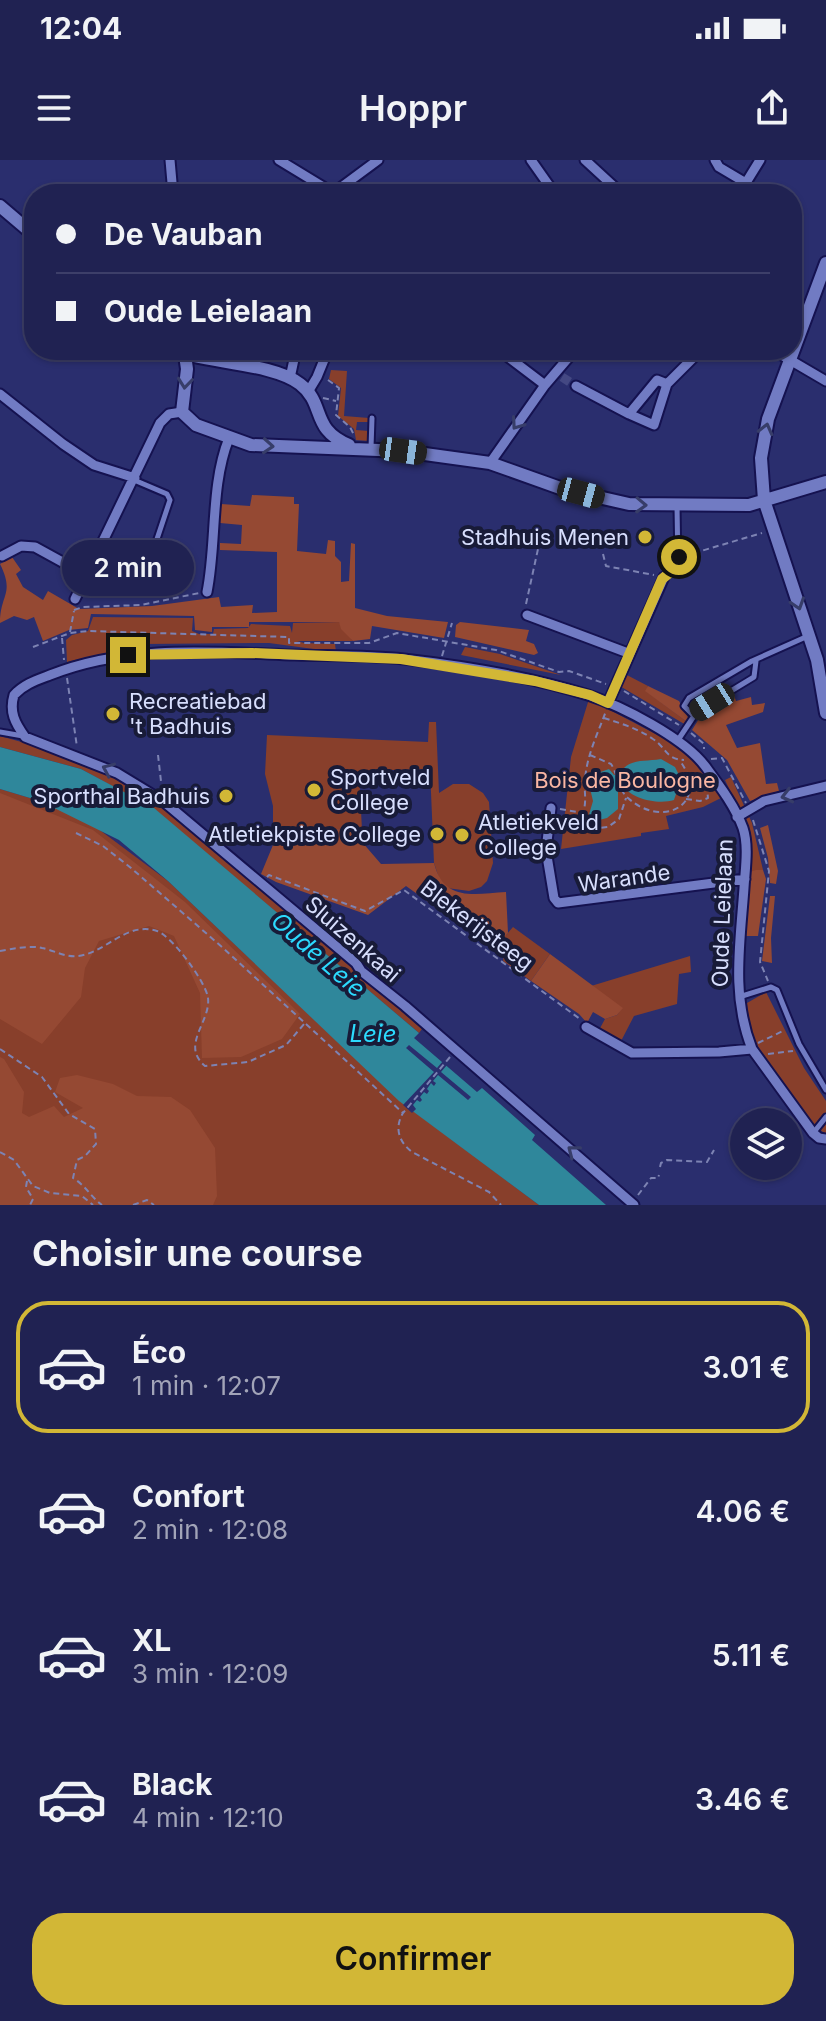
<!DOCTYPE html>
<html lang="fr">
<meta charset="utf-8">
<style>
:root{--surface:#202252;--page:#282a59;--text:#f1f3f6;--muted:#a2a4b8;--line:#3d3f69;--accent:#d2b736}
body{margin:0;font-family:Inter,sans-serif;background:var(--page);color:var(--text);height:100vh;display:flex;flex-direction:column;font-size:30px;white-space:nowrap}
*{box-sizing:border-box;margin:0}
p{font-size:26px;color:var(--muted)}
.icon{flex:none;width:44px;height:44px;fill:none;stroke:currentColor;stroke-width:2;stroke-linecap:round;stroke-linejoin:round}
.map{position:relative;height:1045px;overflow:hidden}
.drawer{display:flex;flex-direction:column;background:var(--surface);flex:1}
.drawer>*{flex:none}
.banner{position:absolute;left:24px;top:24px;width:778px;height:176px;border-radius:32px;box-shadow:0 2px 6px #0004,0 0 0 2px var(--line);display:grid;align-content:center;height:176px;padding:0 32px;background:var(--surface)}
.buttons{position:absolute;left:730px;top:948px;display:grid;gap:16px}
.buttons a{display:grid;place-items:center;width:72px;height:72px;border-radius:50%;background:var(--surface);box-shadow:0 2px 6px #0004,0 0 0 2px var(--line);font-size:40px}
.end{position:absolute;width:36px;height:36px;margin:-18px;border:10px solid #d2b736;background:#111;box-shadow:0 0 0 4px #111}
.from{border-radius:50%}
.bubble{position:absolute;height:56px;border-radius:28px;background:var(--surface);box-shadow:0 2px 6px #0004,0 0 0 2px var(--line);font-size:26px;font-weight:600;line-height:56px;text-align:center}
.car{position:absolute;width:24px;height:48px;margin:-24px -12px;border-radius:10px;box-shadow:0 0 6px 2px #0007;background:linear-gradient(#222 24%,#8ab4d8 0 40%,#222 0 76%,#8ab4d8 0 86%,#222 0)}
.banner b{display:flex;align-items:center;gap:28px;height:76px;font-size:30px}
.banner b+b{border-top:2px solid var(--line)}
.banner i{width:20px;height:20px;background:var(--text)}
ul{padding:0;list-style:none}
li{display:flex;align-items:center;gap:24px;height:132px;margin:0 16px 12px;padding:0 16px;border:4px solid transparent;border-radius:32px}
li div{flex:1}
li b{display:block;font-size:30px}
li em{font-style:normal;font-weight:600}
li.current{border-color:var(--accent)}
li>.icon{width:72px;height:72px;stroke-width:1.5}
h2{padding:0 32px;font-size:36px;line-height:96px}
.button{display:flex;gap:16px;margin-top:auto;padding:16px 32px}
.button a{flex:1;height:92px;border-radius:32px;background:var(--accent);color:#111;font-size:32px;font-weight:600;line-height:92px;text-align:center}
.status{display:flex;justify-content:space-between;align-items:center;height:56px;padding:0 40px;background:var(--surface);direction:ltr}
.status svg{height:22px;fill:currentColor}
header{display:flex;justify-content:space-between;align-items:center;height:104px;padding:0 32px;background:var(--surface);font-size:36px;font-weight:600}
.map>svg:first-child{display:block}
.green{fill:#883f2b}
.forest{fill:#954933}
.water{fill:#2f879b}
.pier{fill:#2a2e6e}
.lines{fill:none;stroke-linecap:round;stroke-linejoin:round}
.minor-tunnel{stroke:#444883;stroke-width:9;stroke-dasharray:9 4.5;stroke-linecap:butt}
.service-casing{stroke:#151250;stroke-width:9}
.minor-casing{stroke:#151250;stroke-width:13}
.tertiary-casing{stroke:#151250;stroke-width:16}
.path{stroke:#7d83b3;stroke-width:2;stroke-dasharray:6 4;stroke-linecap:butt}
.service{stroke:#717bc3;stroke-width:5}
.minor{stroke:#717bc3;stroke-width:9}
.tertiary{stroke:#717bc3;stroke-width:12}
.oneway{stroke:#373d69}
.route{stroke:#d2b736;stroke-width:10}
.poi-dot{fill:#d2b736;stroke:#181b38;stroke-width:3}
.labels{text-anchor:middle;stroke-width:8;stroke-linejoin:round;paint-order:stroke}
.poi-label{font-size:22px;fill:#d7defd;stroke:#181b38;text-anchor:end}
.park-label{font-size:22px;fill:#fab6a3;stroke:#181b38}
.street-label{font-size:22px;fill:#d7defd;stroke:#181b38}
.water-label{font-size:24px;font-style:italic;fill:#2cdafe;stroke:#181b38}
</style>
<div class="status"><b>12:04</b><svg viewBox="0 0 49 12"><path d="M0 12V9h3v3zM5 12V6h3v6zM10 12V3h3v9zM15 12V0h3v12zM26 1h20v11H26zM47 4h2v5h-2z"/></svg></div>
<header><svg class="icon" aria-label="menu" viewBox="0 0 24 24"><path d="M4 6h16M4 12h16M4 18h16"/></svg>Hoppr<svg class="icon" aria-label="share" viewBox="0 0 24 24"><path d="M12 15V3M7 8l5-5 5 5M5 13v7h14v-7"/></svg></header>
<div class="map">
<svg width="826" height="1045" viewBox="0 0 826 1045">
<rect width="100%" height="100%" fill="#2a2e6e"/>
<path class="green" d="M331,210L347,211L344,256L369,258L370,262H357L356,270L369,271V281L356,280L354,269L338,256L341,228L329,219Z
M93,457L193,458L192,471L199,474H213L214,469L248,468L251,464L290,466L292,473L293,463L339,462L353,481H297L304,483L335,484L336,492L269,483L144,484L67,502L66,480L72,475L88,471Z
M465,487L500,494L561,515L461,495Z
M623,513L648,526L646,531L687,562L686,565L618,525Z
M589,539L665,579L691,596L723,637L703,647L666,656L669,669L641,673V676L561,689L571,597Z
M429,562H436L439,633L453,624H469L483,633L489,642L493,703L487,721L481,727L469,731L447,728L439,718L434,703L430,609L359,611L362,670L273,667V646L265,614L267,575L428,582Z
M0,576L43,588L102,611L158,644L213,687L422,869L419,873L154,649L81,609L0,587Z
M731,617L752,663L763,710L749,712V671L725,620Z
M0,629L40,641L93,665L168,721L400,941L539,1045H0Z
M513,767L550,794L531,821L503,801L504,796L494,789Z
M690,796L691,812L679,814L677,844L634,856L620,883L599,870L605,859L617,855L622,848L591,826Z
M766,832L804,908L826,941V974C815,968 805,953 796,942C773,913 748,883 747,843Z"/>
<path class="forest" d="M252,335L294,337V344H299L297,391L326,394L328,380L335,381V396L341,402V422L349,421L351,383L355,384V448L387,456L448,462L444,478L372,466L370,479L353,481L341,469L339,462H249V467H212V472L195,470L194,456L91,454L88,468L69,470L43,481L34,457L27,460L14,456L0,463C0,434 15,434 0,404L12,397L21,410L16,414L23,427L43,440L48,431L79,449L152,446L219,437L221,447L253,445L252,453L277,452V392L220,390V383L241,384L242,365L220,363L221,344L250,346Z
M460,462L529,470L526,481L534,484L538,493L534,495L455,477L456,465Z
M648,526L679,541L689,559L687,562L645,531Z
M734,535L736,541L751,537L752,545L765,543L763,552L726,565L737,588L760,583L766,624L777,623L779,631L750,641L727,600L692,570L702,554Z
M0,633L93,670L185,742L300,854L282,879L241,897L202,898L200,833L174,776L149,766L99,781L85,808L81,837L42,884L0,859Z
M768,665L778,711L776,724L770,723L768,698L760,668Z
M273,667L362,670V682L381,704L434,703C444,742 474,734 506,732L508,773L494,789L406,726L368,755L276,722L261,714L273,685Z
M756,710H763L766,719L758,776H745L749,712Z
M770,736H775L771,778L772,803L762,801Z
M550,794L623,848L617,855L605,859L593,852L587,863L579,854L531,821Z
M0,897L4,899L24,932L22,953L29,957L54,946L64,957L83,948L55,932L60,918L77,915L113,924L137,936L171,937L190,950L215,988L217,1036L213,1045H0Z"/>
<path class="water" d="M0,587L81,609L154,648L419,873L414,878L477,932L482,928L535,975L532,980L606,1045H539L399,941L168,721L119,680L40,641L0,629Z
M661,599L675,607L681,619L674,640C658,645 630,639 622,624H618V649L607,658L591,662L588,658L593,641L589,624L592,615L609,609L614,615L619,614C629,598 643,602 661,599Z"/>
<path class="pier" d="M409,885L437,908L443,901L447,905L441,912L471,937L468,940L438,915L433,921L436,923L434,926L431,923L427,929L429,931L427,934L424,932L420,937L422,940L420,942L417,940L413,945L416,949L412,953L403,945L434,912L406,888Z"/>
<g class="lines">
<path class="minor-tunnel" d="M562,217L576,226"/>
<defs>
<path id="service" d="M371,288L372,258
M99,390L123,398H143L155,385L170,340L167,334L134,320
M665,416L678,406L677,346
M694,556L698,551L754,517L756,501
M0,572L23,576
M678,580L694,556L684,546L689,538L752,501L808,476
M739,837L771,827L777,830L799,884L826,930
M814,972L826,957"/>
<path id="minor" d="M170,0L173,34
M279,0L335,34
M531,0L555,34
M585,0L622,34
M715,0L719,7L746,23
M332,34L378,0
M739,34L760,0
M499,190L545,225
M773,190L826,221
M290,218L296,190
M576,226L629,254L654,265L667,224L701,190
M308,232L317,217L328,190
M0,234L63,284L94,305L135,318
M629,254L657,220L667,224
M490,303L545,225L575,190
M2,396L21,386L35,387L86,415
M207,432C217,382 210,326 229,278
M75,439L160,263L169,254L182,252
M527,455L628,493
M608,543L664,417
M551,648L546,690L554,738L558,743L745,719
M737,657L764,641L826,626
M586,867L632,893L719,892L752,889
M634,1045L405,846L361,811L356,803L163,641L117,613L25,577C15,563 9,552 14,535C24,524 37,520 50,515C127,484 214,492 295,495C331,496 368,495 404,499C465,506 529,516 588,535C622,546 684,578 705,606C719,625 735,646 743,668C749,686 745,710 744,728C740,784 731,836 752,889L813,973L819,978L826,979"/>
<path id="tertiary" d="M0,46L34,75
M826,103L768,259L761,298L764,340L817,500L826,553
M172,190C206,203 273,203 300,224C326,244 310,269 349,285
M185,195L187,209L182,252L196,265L251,285L403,291L490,303L563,329L629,344L749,345L826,322"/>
</defs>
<use href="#service" class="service-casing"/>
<use href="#minor" class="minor-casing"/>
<use href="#tertiary" class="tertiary-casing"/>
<path class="path" d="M328,220L339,228L336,255L350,267L354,275
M323,238L336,241
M603,394L606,406L654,415
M684,396L762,373
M526,444L538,389L550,381
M74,450L83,447L141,445L199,433
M70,472L74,451
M62,478L64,500
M33,487L70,473L88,471L289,477V483H369L397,473L496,490L559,512L569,511L606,524
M442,496L452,463
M67,518L77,587
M624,531L679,565
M604,558C620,563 639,569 653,579C666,587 665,599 684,600
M691,573L704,584V589
M158,595L162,630
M590,595L611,604C618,614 618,630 628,638C663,670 711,643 680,601
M711,599L722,598L746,643
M686,639L700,641L708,638L707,629L689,618
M560,649L583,653C587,641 584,633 585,621C586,597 598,573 606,551
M583,653L584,662L589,669L608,667L619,659L626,638
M753,660L769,711L760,802L768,821
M76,673L103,686L131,708L222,787L403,953
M267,717L269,715L365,751L404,730L580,859
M0,791C12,789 30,785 42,788C53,790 66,798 78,796C106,793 126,761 157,771C172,776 206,822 208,838C211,862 180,885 205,906L248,902L286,885L305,863
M758,883L785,870
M0,889L42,917L69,954L95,969L96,984L85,996L77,1000L73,1018C85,1025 90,1036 102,1045
M768,894L793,891
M450,897L403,953C394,968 399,982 412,992L489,1032L501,1045
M0,992L14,1000L33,1026L50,1033L82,1036L93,1045
M660,1007L661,1003L667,1000L707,1002L714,990
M27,1021L26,1027L33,1039L30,1045
M638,1035L651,1018H658L659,1015
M133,1045L147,1040L154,1045"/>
<use href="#service" class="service"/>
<use href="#minor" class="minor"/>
<use href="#tertiary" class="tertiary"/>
</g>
<defs><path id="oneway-chevron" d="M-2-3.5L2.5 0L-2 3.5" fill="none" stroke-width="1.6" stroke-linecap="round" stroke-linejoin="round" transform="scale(2)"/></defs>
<g class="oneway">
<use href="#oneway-chevron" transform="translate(185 223) rotate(96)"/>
<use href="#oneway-chevron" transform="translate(517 264) rotate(125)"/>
<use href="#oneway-chevron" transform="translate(766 269) rotate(-76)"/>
<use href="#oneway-chevron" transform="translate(268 286) rotate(4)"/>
<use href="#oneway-chevron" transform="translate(641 345) rotate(2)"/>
<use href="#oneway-chevron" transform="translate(798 444) rotate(72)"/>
<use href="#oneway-chevron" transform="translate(108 609) rotate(-156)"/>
<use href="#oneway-chevron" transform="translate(787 636) rotate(166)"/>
<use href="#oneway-chevron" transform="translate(573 991) rotate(-142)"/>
</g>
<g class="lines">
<path class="route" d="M128,495L252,493L401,499L535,521L590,535L608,543L662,419L678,406L679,397"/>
</g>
<g class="poi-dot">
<circle cx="645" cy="377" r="8"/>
<circle cx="113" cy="554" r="8"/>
<circle cx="314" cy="630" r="8"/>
<circle cx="226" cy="636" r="8"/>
<circle cx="437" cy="674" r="8"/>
<circle cx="462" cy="675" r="8"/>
</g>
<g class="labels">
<g class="poi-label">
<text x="629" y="385">Stadhuis Menen</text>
<text x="129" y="549" text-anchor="start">Recreatiebad<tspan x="129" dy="25">'t Badhuis</tspan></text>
<text x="330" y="625" text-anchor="start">Sportveld<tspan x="330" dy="25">College</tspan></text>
<text x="210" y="644">Sporthal Badhuis</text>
<text x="478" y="670" text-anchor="start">Atletiekveld<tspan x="478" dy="25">College</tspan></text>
<text x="421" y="682">Atletiekpiste College</text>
</g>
<g class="park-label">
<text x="625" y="628">Bois de Boulogne</text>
</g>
<g class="street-label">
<text transform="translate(624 718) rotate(-8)" y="8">Warande</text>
<text transform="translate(722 753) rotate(-88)" y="8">Oude Leielaan</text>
<text transform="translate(477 765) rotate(37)" y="8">Blekerijsteeg</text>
<text transform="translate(353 779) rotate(41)" y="8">Sluizenkaai</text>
</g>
<g class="water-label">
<text transform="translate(318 795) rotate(41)" y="8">Oude Leie</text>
<text x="373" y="882">Leie</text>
</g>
</g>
</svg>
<div class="buttons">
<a><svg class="icon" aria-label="layers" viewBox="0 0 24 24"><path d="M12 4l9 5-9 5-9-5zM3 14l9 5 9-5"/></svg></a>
</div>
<i class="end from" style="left:679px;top:397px"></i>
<i class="end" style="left:128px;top:495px"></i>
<div class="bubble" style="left:62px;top:380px;width:132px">2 min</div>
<i class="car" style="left:403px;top:291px;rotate:98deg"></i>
<i class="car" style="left:581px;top:333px;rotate:105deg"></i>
<i class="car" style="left:712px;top:542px;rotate:238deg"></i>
<div class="banner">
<b><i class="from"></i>De Vauban</b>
<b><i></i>Oude Leielaan</b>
</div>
</div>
<section class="drawer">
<h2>Choisir une course</h2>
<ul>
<li class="current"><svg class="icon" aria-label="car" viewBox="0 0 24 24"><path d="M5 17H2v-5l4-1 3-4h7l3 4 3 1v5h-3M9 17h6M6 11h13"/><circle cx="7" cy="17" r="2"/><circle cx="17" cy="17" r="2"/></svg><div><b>Éco</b><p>1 min · 12:07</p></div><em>3.01 €</em></li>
<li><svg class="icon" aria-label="car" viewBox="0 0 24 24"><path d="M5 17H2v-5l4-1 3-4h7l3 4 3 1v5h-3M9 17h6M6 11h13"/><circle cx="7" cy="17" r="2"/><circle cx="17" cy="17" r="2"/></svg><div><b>Confort</b><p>2 min · 12:08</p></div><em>4.06 €</em></li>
<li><svg class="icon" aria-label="car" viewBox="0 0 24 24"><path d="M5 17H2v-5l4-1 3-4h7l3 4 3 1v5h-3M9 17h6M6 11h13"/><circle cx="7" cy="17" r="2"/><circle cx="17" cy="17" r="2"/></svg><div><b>XL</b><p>3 min · 12:09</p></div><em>5.11 €</em></li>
<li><svg class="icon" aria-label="car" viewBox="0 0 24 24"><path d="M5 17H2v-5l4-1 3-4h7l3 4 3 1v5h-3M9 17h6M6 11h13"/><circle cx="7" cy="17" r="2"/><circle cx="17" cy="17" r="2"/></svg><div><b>Black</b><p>4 min · 12:10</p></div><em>3.46 €</em></li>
</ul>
<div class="button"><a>Confirmer</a></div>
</section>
